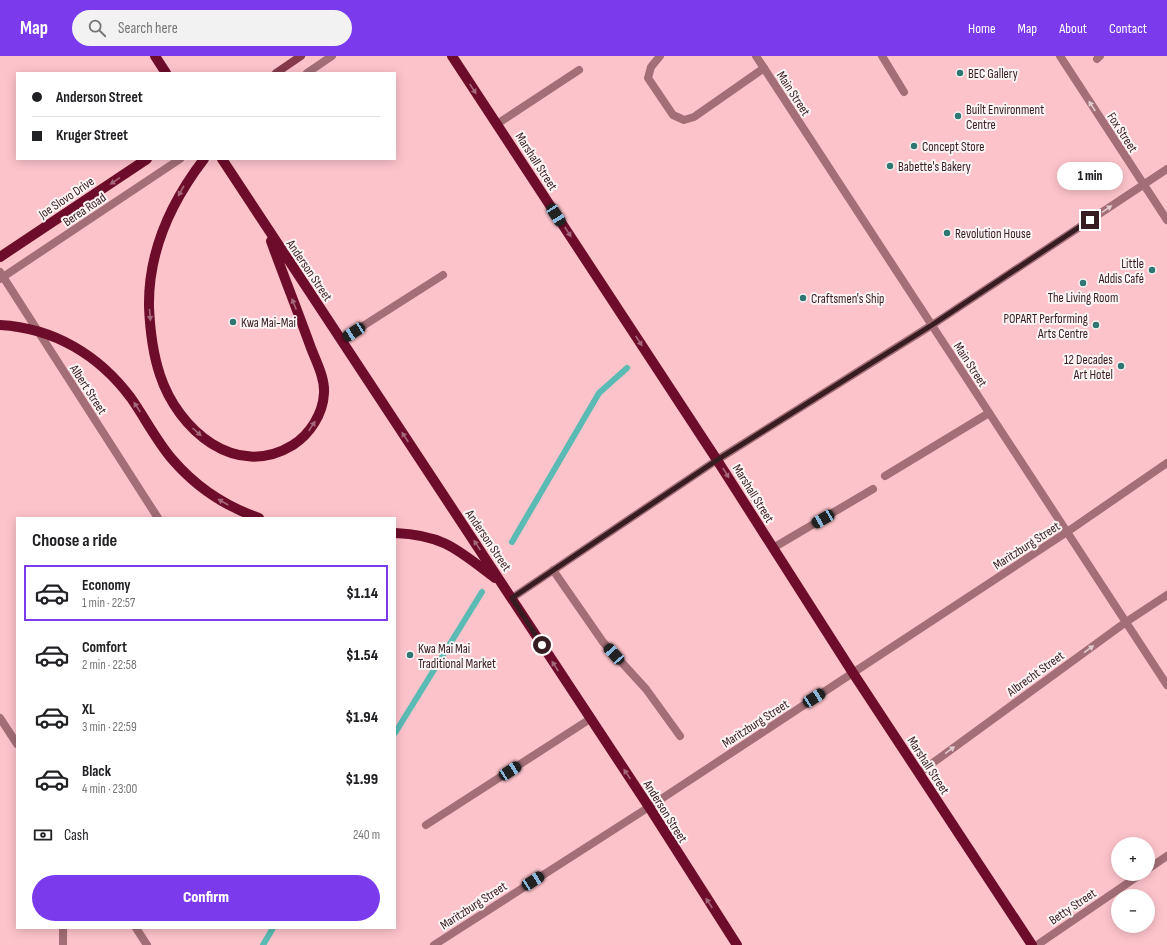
<!DOCTYPE html>
<meta charset="utf-8">
<style>
:root{--surface:#fff;--page:#f2f2f2;--text:#202124;--muted:#757577;--line:#e0e0e0;--accent:#7c3aed}
body{margin:0;font-family:"Sofia Sans Condensed",sans-serif;background:var(--page);color:var(--text);height:100vh;display:flex;flex-direction:column;font-size:15px;white-space:nowrap}
*{box-sizing:border-box;margin:0}
p{font-size:13px;color:var(--muted)}
.icon{flex:none;width:22px;height:22px;fill:none;stroke:currentColor;stroke-width:2;stroke-linecap:round;stroke-linejoin:round}
.map{position:relative;flex:1;overflow:hidden}
.drawer{position:absolute;left:16px;top:461px;width:380px;height:412px;display:flex;flex-direction:column;background:var(--surface);border-radius:0px;box-shadow:0 2px 10px #0003}
.drawer>*{flex:none}
.guide{position:absolute;left:16px;top:16px;width:380px;height:88px;border-radius:0px;box-shadow:0 2px 10px #0003;display:grid;align-content:center;height:88px;padding:0 16px;background:var(--surface)}
.fabs{position:absolute;left:1111px;top:781px;display:grid;gap:8px}
.fabs a{display:grid;place-items:center;width:44px;height:44px;border-radius:50%;background:var(--surface);box-shadow:0 2px 10px #0003;font-size:20px}
.end{position:absolute;width:18px;height:18px;margin:-9px;border:5px solid #371c21;background:#fff;box-shadow:0 0 0 2px #fff}
.from{border-radius:50%}
.bubble{position:absolute;height:28px;border-radius:14px;background:var(--surface);box-shadow:0 2px 10px #0003;font-size:13px;font-weight:800;line-height:28px;text-align:center}
.car{position:absolute;width:12px;height:24px;margin:-12px -6px;border-radius:5px;box-shadow:0 0 3px 1px #0007;background:linear-gradient(#222 24%,#8ab4d8 0 40%,#222 0 76%,#8ab4d8 0 86%,#222 0)}
.guide b{display:flex;align-items:center;gap:14px;height:38px;font-size:15px}
.guide b+b{border-top:1px solid var(--line)}
.guide i{width:10px;height:10px;background:var(--text)}
ul{padding:0;list-style:none}
li{display:flex;align-items:center;gap:12px;height:56px;margin:0 8px 6px;padding:0 8px;border:2px solid transparent;border-radius:0px}
li div{flex:1}
li b{display:block;font-size:15px}
li em{font-style:normal;font-weight:800}
li.selected{border-color:var(--accent)}
li>.icon{width:36px;height:36px;stroke-width:1.5}
h2{padding:0 16px;font-size:18px;line-height:48px}
.pay{display:flex;align-items:center;gap:10px;height:44px;padding:0 16px;font-size:15px}
.pay p{margin-inline-start:auto}
.button{display:flex;gap:8px;margin-top:auto;padding:8px 16px}
.button a{flex:1;height:46px;border-radius:24px;background:var(--accent);color:#fff;font-size:16px;font-weight:800;line-height:46px;text-align:center}
header{display:flex;align-items:center;gap:24px;box-sizing:border-box;height:56px;padding:0 20px;background:var(--accent);color:#fff}
header strong{font-size:19px}
nav{display:flex;gap:22px;margin-inline-start:auto;font-size:14px}
.search{width:280px;height:36px;background:var(--page);display:flex;align-items:center;gap:10px;box-sizing:border-box;padding:0 14px;border-radius:22px;color:var(--muted);font-size:15px}
.map>svg:first-child{display:block}
.lines{fill:none;stroke-linecap:round;stroke-linejoin:round}
.stream{stroke:#5abbb5;stroke-width:6}
.lane{stroke:#a36e76;stroke-width:8}
.street{stroke:#a36e76;stroke-width:8}
.secondary{stroke:#863b4a;stroke-width:8}
.primary{stroke:#6e0d2b;stroke-width:10}
.oneway{fill:#a6697b}
.oneway2{fill:#e1ccce}
.route{stroke:#371c21;stroke-width:5}
.poi-dot{fill:#2f7773;stroke:#fbf4f4;stroke-width:1.5}
.labels{text-anchor:middle;stroke-width:4;stroke-linejoin:round;paint-order:stroke}
.poi-label{font-size:13px;fill:#371c21;stroke:#fbf4f4;text-anchor:start}
.street-label{font-size:13px;fill:#371c21;stroke:#fbf4f4}
</style>
<header>
<strong>Map</strong>
<div class="search"><svg class="icon" aria-label="search" viewBox="0 0 24 24"><circle cx="10" cy="10" r="6"/><path d="M15 15l6 6"/></svg>Search here</div>
<nav><a>Home</a><a>Map</a><a>About</a><a>Contact</a></nav>
</header>
<div class="map">
<svg width="1167" height="889" viewBox="0 0 1167 889">
<rect width="100%" height="100%" fill="#fdc3cb"/>
<g class="lines">
<path class="stream" d="M512,486L599,337L627,312
M395,677L482,536
M263,889L273,872"/>
<path class="lane" d="M660,0L651,11L648,22L673,59L684,64L694,61L764,12
M882,0L904,36
M1097,3L1100,0
M497,68L579,14
M341,284L443,219
M885,420L989,357
M773,492L873,433
M553,514L603,586L646,633L680,680
M426,769L590,663
M63,889V872"/>
<path class="street" d="M756,0L1167,629
M1060,0L1167,164
M307,17L332,0
M0,216L158,462
M0,223L180,103
M512,542L717,404L932,269L1167,113
M0,662L17,688
M919,717L1126,566L1167,539
M1148,813L1167,800
M136,872L147,889
M434,889L649,751L1067,476L1167,407
M1037,889L1141,818"/>
<path class="secondary" d="M276,17L301,0"/>
<path class="primary" d="M155,0L166,17
M452,0L717,404L853,617L1032,889
M204,103C171,146 148,196 149,251C150,274 153,298 160,319C178,374 236,424 293,389C310,378 323,358 324,337C325,322 316,305 311,292C298,256 284,221 271,185
M222,103L649,751L737,889
M0,201L147,103
M0,269C54,272 99,299 131,342C145,362 156,384 172,403C196,431 224,450 259,462
M395,477C444,479 458,494 495,522"/>
</g>
<defs><path id="oneway-solid" d="M-6-.8H1V-3.2L6.5 0L1 3.2V.8H-6Z"/></defs>
<g class="oneway">
<use href="#oneway-solid" transform="translate(473 33) rotate(57)"/>
<use href="#oneway-solid" transform="translate(115 125) rotate(146)"/>
<use href="#oneway-solid" transform="translate(181 135) rotate(119)"/>
<use href="#oneway-solid" transform="translate(568 176) rotate(57)"/>
<use href="#oneway-solid" transform="translate(294 248) rotate(-112)"/>
<use href="#oneway-solid" transform="translate(150 259) rotate(85)"/>
<use href="#oneway-solid" transform="translate(639 285) rotate(57)"/>
<use href="#oneway-solid" transform="translate(137 351) rotate(-123)"/>
<use href="#oneway-solid" transform="translate(312 370) rotate(-56)"/>
<use href="#oneway-solid" transform="translate(197 376) rotate(42)"/>
<use href="#oneway-solid" transform="translate(405 381) rotate(-124)"/>
<use href="#oneway-solid" transform="translate(726 417) rotate(58)"/>
<use href="#oneway-solid" transform="translate(223 446) rotate(-150)"/>
<use href="#oneway-solid" transform="translate(477 489) rotate(-124)"/>
<use href="#oneway-solid" transform="translate(555 610) rotate(-123)"/>
<use href="#oneway-solid" transform="translate(627 718) rotate(-124)"/>
<use href="#oneway-solid" transform="translate(709 847) rotate(-123)"/>
</g>
<g class="oneway2">
<use href="#oneway-solid" transform="translate(1092 50) rotate(-123)"/>
<use href="#oneway-solid" transform="translate(1107 153) rotate(-34)"/>
<use href="#oneway-solid" transform="translate(1089 593) rotate(-36)"/>
<use href="#oneway-solid" transform="translate(950 694) rotate(-36)"/>
</g>
<g class="lines">
<path class="route" d="M542,589L512,542L717,404L932,269L1090,164"/>
</g>
<g class="poi-dot">
<circle cx="960" cy="17" r="4"/>
<circle cx="958" cy="60" r="4"/>
<circle cx="914" cy="90" r="4"/>
<circle cx="890" cy="110" r="4"/>
<circle cx="947" cy="177" r="4"/>
<circle cx="1152" cy="214" r="4"/>
<circle cx="1083" cy="227" r="4"/>
<circle cx="803" cy="242" r="4"/>
<circle cx="233" cy="266" r="4"/>
<circle cx="1096" cy="269" r="4"/>
<circle cx="1121" cy="310" r="4"/>
<circle cx="410" cy="599" r="4"/>
</g>
<g class="labels">
<g class="poi-label">
<text x="968" y="22">BEC Gallery</text>
<text x="966" y="58">Built Environment<tspan x="966" dy="15">Centre</tspan></text>
<text x="922" y="95">Concept Store</text>
<text x="898" y="115">Babette's Bakery</text>
<text x="955" y="182">Revolution House</text>
<text x="1144" y="212" text-anchor="end">Little<tspan x="1144" dy="15">Addis Café</tspan></text>
<text x="1083" y="246" text-anchor="middle">The Living Room</text>
<text x="811" y="247">Craftsmen's Ship</text>
<text x="1088" y="267" text-anchor="end">POPART Performing<tspan x="1088" dy="15">Arts Centre</tspan></text>
<text x="241" y="271">Kwa Mai-Mai</text>
<text x="1113" y="308" text-anchor="end">12 Decades<tspan x="1113" dy="15">Art Hotel</tspan></text>
<text x="418" y="597">Kwa Mai Mai<tspan x="418" dy="15">Traditional Market</tspan></text>
</g>
<g class="street-label">
<text transform="translate(794 37) rotate(57)" y="5">Main Street</text>
<text transform="translate(1123 76) rotate(57)" y="5">Fox Street</text>
<text transform="translate(537 105) rotate(57)" y="5">Marshall Street</text>
<text transform="translate(66 141) rotate(-34)" y="5">Joe Slovo Drive</text>
<text transform="translate(84 153) rotate(-34)" y="5">Berea Road</text>
<text transform="translate(310 214) rotate(56)" y="5">Anderson Street</text>
<text transform="translate(971 308) rotate(57)" y="5">Main Street</text>
<text transform="translate(89 333) rotate(57)" y="5">Albert Street</text>
<text transform="translate(754 437) rotate(58)" y="5">Marshall Street</text>
<text transform="translate(489 484) rotate(56)" y="5">Anderson Street</text>
<text transform="translate(1026 489) rotate(-33)" y="5">Maritzburg Street</text>
<text transform="translate(1035 617) rotate(-36)" y="5">Albrecht Street</text>
<text transform="translate(755 667) rotate(-33)" y="5">Maritzburg Street</text>
<text transform="translate(929 709) rotate(57)" y="5">Marshall Street</text>
<text transform="translate(666 755) rotate(58)" y="5">Anderson Street</text>
<text transform="translate(473 849) rotate(-33)" y="5">Maritzburg Street</text>
<text transform="translate(1072 850) rotate(-34)" y="5">Betty Street</text>
</g>
</g>
</svg>
<div class="fabs">
<a>+</a>
<a>−</a>
</div>
<i class="end from" style="left:542px;top:589px"></i>
<i class="end" style="left:1090px;top:164px"></i>
<div class="bubble" style="left:1057px;top:106px;width:66px">1 min</div>
<i class="car" style="left:556px;top:159px;rotate:147deg"></i>
<i class="car" style="left:354px;top:276px;rotate:237deg"></i>
<i class="car" style="left:823px;top:463px;rotate:240deg"></i>
<i class="car" style="left:614px;top:598px;rotate:318deg"></i>
<i class="car" style="left:814px;top:642px;rotate:57deg"></i>
<i class="car" style="left:510px;top:715px;rotate:57deg"></i>
<i class="car" style="left:533px;top:825px;rotate:57deg"></i>
<div class="guide">
<b><i class="from"></i>Anderson Street</b>
<b><i></i>Kruger Street</b>
</div>
<section class="drawer">
<h2>Choose a ride</h2>
<ul>
<li class="selected"><svg class="icon" aria-label="car" viewBox="0 0 24 24"><path d="M5 17H2v-5l4-1 3-4h7l3 4 3 1v5h-3M9 17h6M6 11h13"/><circle cx="7" cy="17" r="2"/><circle cx="17" cy="17" r="2"/></svg><div><b>Economy</b><p>1 min · 22:57</p></div><em>$1.14</em></li>
<li><svg class="icon" aria-label="car" viewBox="0 0 24 24"><path d="M5 17H2v-5l4-1 3-4h7l3 4 3 1v5h-3M9 17h6M6 11h13"/><circle cx="7" cy="17" r="2"/><circle cx="17" cy="17" r="2"/></svg><div><b>Comfort</b><p>2 min · 22:58</p></div><em>$1.54</em></li>
<li><svg class="icon" aria-label="car" viewBox="0 0 24 24"><path d="M5 17H2v-5l4-1 3-4h7l3 4 3 1v5h-3M9 17h6M6 11h13"/><circle cx="7" cy="17" r="2"/><circle cx="17" cy="17" r="2"/></svg><div><b>XL</b><p>3 min · 22:59</p></div><em>$1.94</em></li>
<li><svg class="icon" aria-label="car" viewBox="0 0 24 24"><path d="M5 17H2v-5l4-1 3-4h7l3 4 3 1v5h-3M9 17h6M6 11h13"/><circle cx="7" cy="17" r="2"/><circle cx="17" cy="17" r="2"/></svg><div><b>Black</b><p>4 min · 23:00</p></div><em>$1.99</em></li>
</ul>
<div class="pay"><svg class="icon" aria-label="cash" viewBox="0 0 24 24"><path d="M3 7h18v10H3z"/><circle cx="12" cy="12" r="2"/></svg>Cash<p>240 m</p></div>
<div class="button"><a>Confirm</a></div>
</section>
</div>
